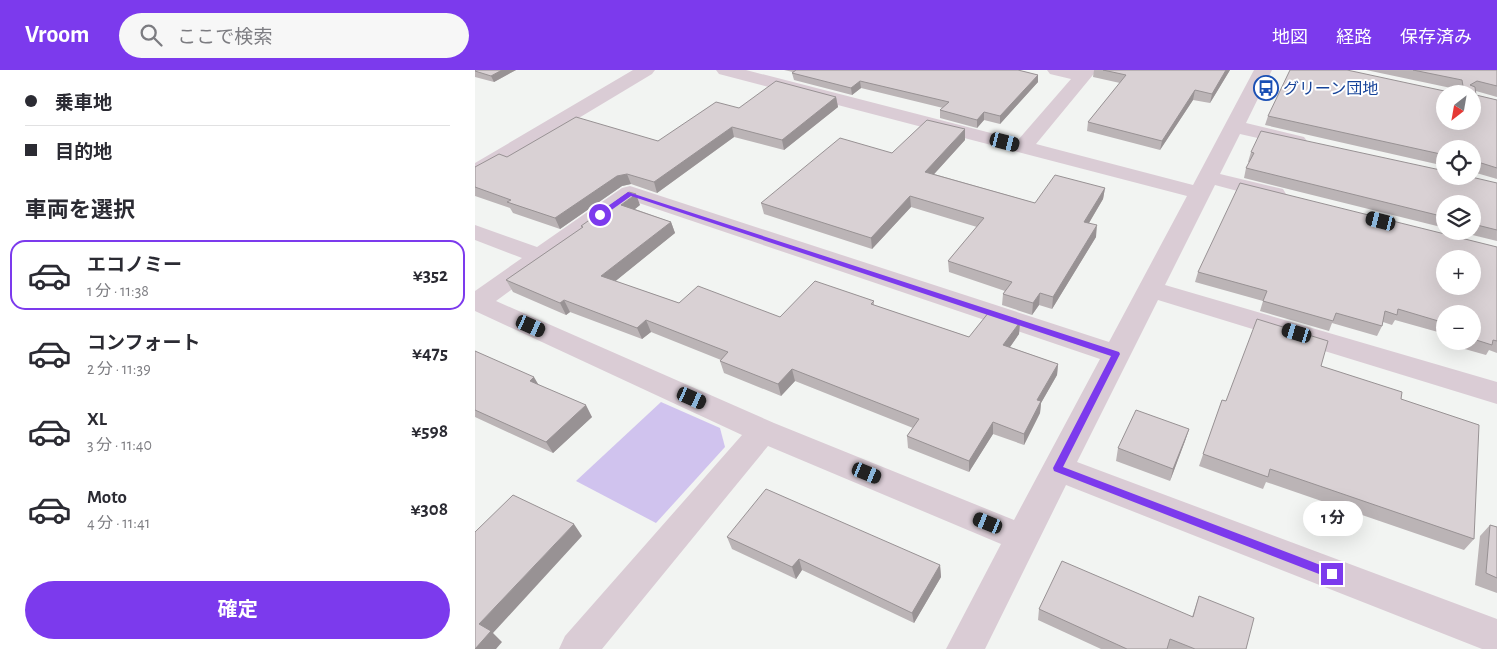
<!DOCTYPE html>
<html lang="ja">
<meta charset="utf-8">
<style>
:root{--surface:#fff;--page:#f7f7f7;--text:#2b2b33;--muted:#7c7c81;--line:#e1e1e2;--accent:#7c3aed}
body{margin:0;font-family:"Alegreya Sans","Noto Sans JP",sans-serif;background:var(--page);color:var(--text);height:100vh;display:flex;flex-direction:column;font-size:19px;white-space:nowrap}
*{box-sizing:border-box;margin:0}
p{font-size:16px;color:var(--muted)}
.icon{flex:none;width:28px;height:28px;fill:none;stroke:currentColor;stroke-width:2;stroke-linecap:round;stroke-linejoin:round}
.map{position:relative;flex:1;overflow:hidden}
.side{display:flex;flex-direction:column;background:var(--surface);width:475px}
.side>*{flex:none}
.banner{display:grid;align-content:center;height:110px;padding:0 25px;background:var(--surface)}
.needle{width:32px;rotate:211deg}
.fabs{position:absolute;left:961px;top:15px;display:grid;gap:10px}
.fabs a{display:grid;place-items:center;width:45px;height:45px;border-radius:50%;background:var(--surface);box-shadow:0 5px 20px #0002;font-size:25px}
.end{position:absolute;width:22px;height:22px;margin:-11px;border:6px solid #7c3aed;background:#fff;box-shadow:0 0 0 2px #fff}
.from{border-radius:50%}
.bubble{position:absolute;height:35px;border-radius:18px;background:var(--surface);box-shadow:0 5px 20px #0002;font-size:16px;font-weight:700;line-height:35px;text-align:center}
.car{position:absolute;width:15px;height:30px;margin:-15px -8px;border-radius:6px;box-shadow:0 0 4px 1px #0007;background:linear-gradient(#222 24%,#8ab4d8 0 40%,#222 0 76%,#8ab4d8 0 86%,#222 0)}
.banner b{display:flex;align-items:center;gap:18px;height:48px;font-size:19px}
.banner b+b{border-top:1px solid var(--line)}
.banner i{width:12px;height:12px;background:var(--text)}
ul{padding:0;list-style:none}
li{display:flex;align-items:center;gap:15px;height:70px;margin:0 10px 8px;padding:0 15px;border:2px solid transparent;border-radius:15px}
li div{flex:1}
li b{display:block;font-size:19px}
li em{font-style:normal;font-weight:700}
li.active{border-color:var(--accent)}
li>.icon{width:45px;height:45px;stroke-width:1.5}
h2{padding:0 25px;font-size:22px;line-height:60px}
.primary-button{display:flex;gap:10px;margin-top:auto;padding:10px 25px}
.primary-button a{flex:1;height:58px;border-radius:30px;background:var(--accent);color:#fff;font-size:20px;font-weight:700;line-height:58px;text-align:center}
header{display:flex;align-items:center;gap:30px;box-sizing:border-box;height:70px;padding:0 25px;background:var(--accent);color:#fff}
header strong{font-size:24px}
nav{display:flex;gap:28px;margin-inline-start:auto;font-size:18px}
.search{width:350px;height:45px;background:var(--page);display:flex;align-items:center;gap:12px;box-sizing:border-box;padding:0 18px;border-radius:28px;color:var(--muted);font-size:19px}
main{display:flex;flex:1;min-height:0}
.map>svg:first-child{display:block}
.green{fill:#d0c3ee}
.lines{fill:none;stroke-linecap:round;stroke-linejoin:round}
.street{fill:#daccd5;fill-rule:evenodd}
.wall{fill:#bbb4b6}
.shaded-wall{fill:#989294}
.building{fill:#d9d1d4;stroke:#989294;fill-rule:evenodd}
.route{fill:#7c3aed}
.labels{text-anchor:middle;stroke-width:4;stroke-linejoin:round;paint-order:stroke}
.far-transit-label{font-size:16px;fill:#164399;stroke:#fff;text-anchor:start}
</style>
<header>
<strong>Vroom</strong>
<div class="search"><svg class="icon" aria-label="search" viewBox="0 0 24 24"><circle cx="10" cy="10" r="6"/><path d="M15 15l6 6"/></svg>ここで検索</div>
<nav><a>地図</a><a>経路</a><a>保存済み</a></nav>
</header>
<main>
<section class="side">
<div class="banner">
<b><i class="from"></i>乗車地</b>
<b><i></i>目的地</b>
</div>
<h2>車両を選択</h2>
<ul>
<li class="active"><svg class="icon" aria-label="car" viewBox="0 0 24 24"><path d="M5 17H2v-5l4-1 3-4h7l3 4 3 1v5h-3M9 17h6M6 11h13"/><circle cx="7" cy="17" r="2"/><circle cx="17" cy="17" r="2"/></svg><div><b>エコノミー</b><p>1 分 · 11:38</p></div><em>¥352</em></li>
<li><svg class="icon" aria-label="car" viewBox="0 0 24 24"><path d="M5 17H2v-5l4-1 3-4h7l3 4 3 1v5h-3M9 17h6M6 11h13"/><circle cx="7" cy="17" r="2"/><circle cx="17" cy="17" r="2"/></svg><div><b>コンフォート</b><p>2 分 · 11:39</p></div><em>¥475</em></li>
<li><svg class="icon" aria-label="car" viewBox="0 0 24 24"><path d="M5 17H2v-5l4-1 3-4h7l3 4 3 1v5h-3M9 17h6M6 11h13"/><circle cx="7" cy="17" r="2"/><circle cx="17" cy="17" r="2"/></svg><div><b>XL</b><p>3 分 · 11:40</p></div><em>¥598</em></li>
<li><svg class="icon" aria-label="car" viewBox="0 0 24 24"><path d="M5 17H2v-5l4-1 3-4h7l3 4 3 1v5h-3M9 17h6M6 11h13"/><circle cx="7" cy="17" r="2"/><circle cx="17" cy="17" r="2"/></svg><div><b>Moto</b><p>4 分 · 11:41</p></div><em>¥308</em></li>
</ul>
<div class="primary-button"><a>確定</a></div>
</section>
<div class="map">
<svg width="1022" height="579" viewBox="0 0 1022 579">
<rect width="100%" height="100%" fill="#f2f4f2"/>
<path class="green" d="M186,332L245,358L250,377L181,453L101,411Z"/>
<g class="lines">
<path class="street" d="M158,0H180L177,4L7,106L0,108V93Z
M241,0H271L543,70L596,9L575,4L572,0H622L561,74L718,115L779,0H797L771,53L829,67L832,71L829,75L822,77L765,64L745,104L808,119L811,124L808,129L800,131L740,115L690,215L1022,312V334L683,230L602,392L1022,549V579H1007L591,415L510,579H471L526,474L293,376L127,579H84L90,566L267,365L0,241V221L47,188L0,170V155L62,177L147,118L155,116L634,272L712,126L244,4ZM158,131L625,289L539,450L299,353L21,231Z"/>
</g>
<path class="wall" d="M0,0H41L19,12L0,7Z
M309,0H543L563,5V12L525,54L509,50L502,58L465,48V40L468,38L386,18L377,25L319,10L317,3L318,2Z
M619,0H755L735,33L718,30L685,80L612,61L613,52L645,13L618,7Z
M891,0H1022V27L1001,21V25L1022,30V109L998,102V103V79H970V96L790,55L793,46L974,22L976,18Z
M361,27L363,37L309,80L259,67L182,123L156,114L147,116L85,159L38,143L35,138L0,126V97L32,87L183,71L264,38Z
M490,70L459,104L560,133L630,118L628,129L614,153L621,167L577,239L564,235L557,245L527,235L528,224L530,221L474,202L473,191L502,157L436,137L397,179L289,144L286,133L417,83Z
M776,82L1022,113V171L981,161H998V134H970V158L769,108L771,98L774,92H773Z
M165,135L160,139L196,152L200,163L140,211L204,233L305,247L399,231V235L494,267L545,252L544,264L535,277L583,294L582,305L566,333L565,343L549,375L518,364L494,402L433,378L432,366L438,358L320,311L306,326L249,303L245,291L246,290L176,262L167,269L95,242L91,245L38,222L31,210L107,158L106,156Z
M1022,177V283L1014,280L1011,285L972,274V271H998V244H970V264L920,250L917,255L908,252L907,256L902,266L857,253L854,261L785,241L788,231L720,212L723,202Z
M0,281L63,314L117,347L78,383L0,347Z
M846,296L926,329L999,469L989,480L791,412L788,419L724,396L747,330L751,331Z
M714,359L710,371L695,411L641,391L643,378Z
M1015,455L1022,457V523L1000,515L1005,466Z
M252,467L465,495L466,507L439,553L327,500L321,509L257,479Z
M724,526L771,579H626L563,550L564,539L717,547Z"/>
<path class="shaded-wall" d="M27,0H41L19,12L16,6Z
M751,0H755L735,33L737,24Z
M563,5V12L525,54V46Z
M385,11L386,18L377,25L376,18Z
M720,20L718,30L685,80L687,71Z
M361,27L363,37L309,80L307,70Z
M509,42V50L502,58V50Z
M257,57L259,67L182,123L179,112Z
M490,59V70L451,113L450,102Z
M152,104L156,114L147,116L85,159L80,148L142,106Z
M630,118L628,129L608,163L609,152Z
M161,124L165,135L151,146L146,135Z
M435,126L436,137L397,179L396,168Z
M196,152L200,163L132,218L126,206Z
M622,155L621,167L577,239L578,227Z
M565,223L564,235L557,245L558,233Z
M89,230L95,242L91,245L85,233Z
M171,250L176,262L167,269L162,258Z
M545,252L544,264L528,287V275Z
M583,294L582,305L566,333L565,343L549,375V364L562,330Z
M317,299L320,311L306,326L303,314Z
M59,307L66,319L55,311Z
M111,335L117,347L78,383L71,372Z
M518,352V364L494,402V391Z
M714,359L710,371L695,411L698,399Z
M99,454L107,466L18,563L27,572L21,579H0L4,554Z
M324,489L327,500L321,509L317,497Z
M465,495L466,507L439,553L437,543Z"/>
<path class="building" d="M0,0H27L16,6L0,1Z
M321,0H543L563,5L525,46L509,42L502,50L465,40L474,32L385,11L376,18L317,3Z
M628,0H751L737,24L720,20L687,71L613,52L651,5Z
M815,0H872L974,22L976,17L988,16L987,10L938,0H1022V16L1002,11L995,15L1000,17L1001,25L1022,30V98L1003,92L1001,94H998V79H970V85L793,46ZM970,24H998V51H970Z
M301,11L361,27L307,70L257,57L179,112L152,104L142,106L80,148L32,132L36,130L0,117V97L24,84L32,87L101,47L183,71L241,32L264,38Z
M452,50L490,59L450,102L560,133L580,105L630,118L609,152L622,155L578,227L565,223L558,233L528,224L537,212L473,191L509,148L435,126L396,168L286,133L365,68L417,83Z
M786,61L970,101V106H992L1022,113V160L998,154V134H970V147L771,98L779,83L776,82Z
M765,113L1022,177V271L1018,270L1017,275L998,269V244H970V253L923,239L922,245L910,241L907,256L861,243L858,251L788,231L792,221L723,202ZM970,189H998V216H970Z
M154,122L161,124L146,135L196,152L126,206L204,233L223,216L305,247L340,211L399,231L396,234L494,267L514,242L545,252L528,275L583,294L562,330L566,331L549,364L518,352L494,391L432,366L444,349L317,299L303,314L245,291L253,282L171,250L162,258L89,230L85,233L31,210L108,157L106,156Z
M782,249L853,271L846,296L927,322L926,329L1004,355L999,469L795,399L793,407L728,384L747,330L751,331Z
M0,281L59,307L55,311L111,335L71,372L0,340Z
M661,340L714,359L698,399L643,378Z
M291,419L465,495L437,543L324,489L317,497L252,467Z
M38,425L99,454L4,554L16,561L0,579V462Z
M1015,455L1022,457V508L1011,503Z
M587,491L718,547L724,526L779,548L771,579H720L695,569L692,579H652L564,539Z"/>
<path class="route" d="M153,122L644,282L645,284L588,397L861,501L862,504L861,507L857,509L579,401L578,398L636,286L156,126L128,146H123V143Z"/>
<defs>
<symbol id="bus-ring" viewBox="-11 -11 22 22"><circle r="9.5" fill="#fff" stroke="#1a4fb4" stroke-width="1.5"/><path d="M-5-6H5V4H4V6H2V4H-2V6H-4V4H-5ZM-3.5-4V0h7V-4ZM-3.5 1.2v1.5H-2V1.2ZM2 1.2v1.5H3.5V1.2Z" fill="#1a4fb4"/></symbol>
</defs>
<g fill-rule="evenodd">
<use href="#bus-ring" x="777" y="4" width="28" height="28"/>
</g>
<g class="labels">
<g class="far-transit-label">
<text x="808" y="24">グリーン団地</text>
</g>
</g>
</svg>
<div class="fabs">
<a><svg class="needle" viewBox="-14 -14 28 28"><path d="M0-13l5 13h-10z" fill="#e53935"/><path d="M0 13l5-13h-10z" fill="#7c7c81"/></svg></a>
<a><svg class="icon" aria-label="locate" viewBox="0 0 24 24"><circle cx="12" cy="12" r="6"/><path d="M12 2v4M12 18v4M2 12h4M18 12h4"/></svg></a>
<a><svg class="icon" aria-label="layers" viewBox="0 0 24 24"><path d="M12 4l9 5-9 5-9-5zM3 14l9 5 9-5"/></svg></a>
<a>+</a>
<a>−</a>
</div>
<i class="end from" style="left:125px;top:145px"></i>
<i class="end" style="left:857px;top:504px"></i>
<div class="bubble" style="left:828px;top:431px;width:60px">1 分</div>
<i class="car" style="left:530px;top:72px;rotate:104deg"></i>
<i class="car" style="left:906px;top:151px;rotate:284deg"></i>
<i class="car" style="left:56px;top:256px;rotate:114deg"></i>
<i class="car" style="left:822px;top:263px;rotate:287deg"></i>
<i class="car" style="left:217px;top:328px;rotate:114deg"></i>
<i class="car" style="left:392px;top:403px;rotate:112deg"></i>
<i class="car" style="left:513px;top:453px;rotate:292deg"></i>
</div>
</main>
